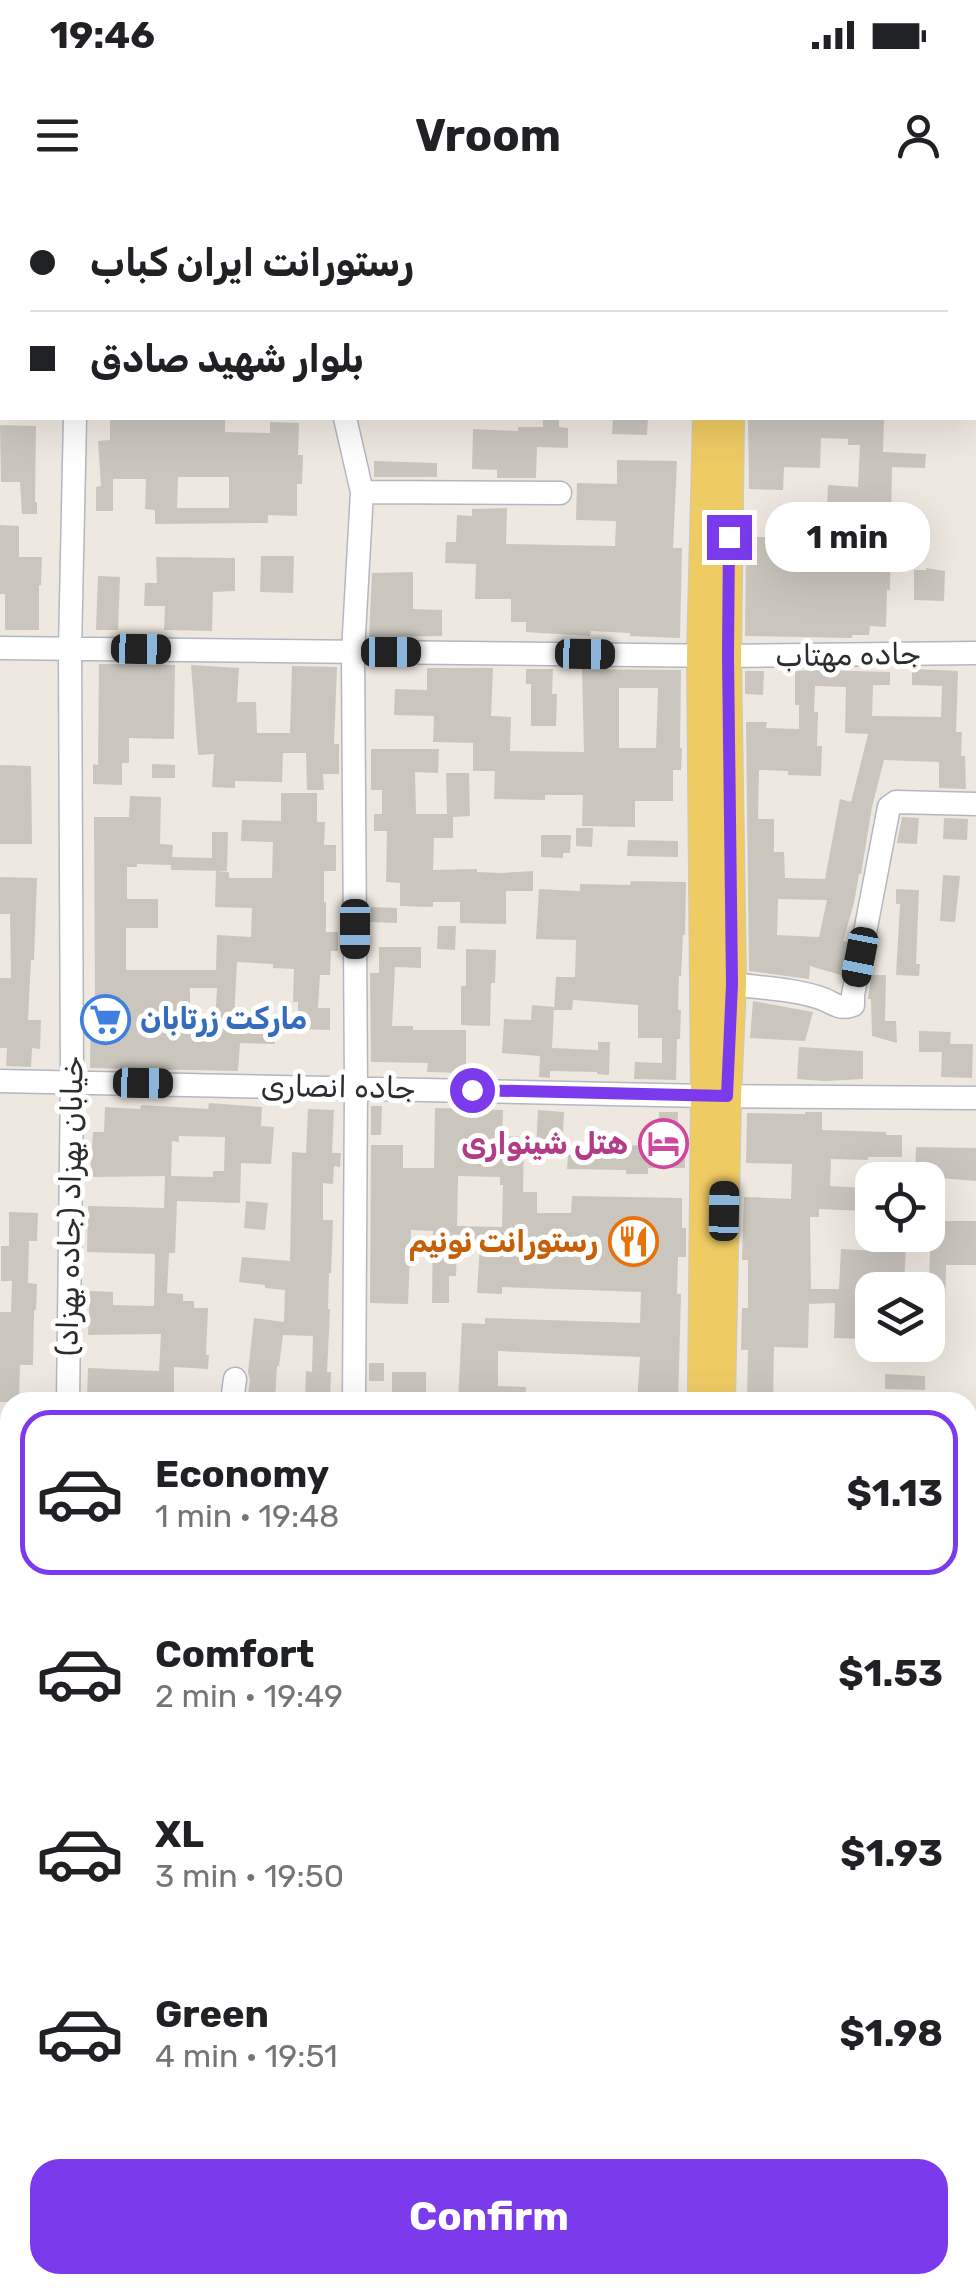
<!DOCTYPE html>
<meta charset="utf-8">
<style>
:root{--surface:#fff;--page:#f2f2f2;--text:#202124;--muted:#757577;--line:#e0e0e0;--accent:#7c3aed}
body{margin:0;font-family:Rubik,Vazirmatn,sans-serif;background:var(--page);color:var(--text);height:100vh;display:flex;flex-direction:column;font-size:38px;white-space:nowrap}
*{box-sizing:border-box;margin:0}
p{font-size:32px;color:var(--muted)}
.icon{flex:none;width:55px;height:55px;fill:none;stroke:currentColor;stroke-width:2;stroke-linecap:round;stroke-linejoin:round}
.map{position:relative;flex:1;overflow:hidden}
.details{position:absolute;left:0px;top:1192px;width:978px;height:902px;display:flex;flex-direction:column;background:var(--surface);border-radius:30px 30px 0 0;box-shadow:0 10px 40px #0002}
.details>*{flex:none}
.guide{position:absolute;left:0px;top:0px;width:978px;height:220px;box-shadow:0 10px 40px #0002;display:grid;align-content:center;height:220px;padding:0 30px;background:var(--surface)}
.controls{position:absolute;left:855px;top:962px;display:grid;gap:20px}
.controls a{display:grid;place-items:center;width:90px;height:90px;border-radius:20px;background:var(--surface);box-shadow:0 10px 40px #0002;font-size:50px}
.end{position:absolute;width:45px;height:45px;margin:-22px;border:12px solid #7c3aed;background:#fff;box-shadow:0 0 0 5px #fff}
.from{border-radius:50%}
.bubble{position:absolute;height:70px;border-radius:30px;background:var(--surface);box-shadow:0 10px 40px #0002;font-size:32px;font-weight:700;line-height:70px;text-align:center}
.car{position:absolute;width:30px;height:60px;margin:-30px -15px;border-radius:12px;box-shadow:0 0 8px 2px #0007;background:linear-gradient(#222 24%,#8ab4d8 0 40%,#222 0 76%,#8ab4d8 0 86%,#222 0)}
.guide b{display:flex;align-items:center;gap:35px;height:95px;font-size:38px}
.guide b+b{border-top:2px solid var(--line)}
.guide i{width:25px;height:25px;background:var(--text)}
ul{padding:18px 0 0;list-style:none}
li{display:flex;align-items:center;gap:30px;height:165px;margin:0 20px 15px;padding:0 10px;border:5px solid transparent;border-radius:30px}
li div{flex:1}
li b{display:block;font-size:38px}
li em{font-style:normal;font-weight:700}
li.current{border-color:var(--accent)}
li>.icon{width:90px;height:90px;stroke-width:1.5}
.button{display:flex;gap:20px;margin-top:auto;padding:20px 30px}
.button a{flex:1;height:115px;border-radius:30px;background:var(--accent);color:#fff;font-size:40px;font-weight:700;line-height:115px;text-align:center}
.status{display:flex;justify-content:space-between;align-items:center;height:70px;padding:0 50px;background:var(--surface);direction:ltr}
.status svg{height:28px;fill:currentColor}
header{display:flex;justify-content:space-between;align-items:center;height:130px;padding:0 30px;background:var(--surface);font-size:45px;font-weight:700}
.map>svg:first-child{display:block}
.building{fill:#cac6be;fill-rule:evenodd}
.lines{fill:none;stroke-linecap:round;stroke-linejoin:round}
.minor-casing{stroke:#b3b7c0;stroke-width:25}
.major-casing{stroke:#c8c8c8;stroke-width:30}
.minor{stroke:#fff;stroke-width:22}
.major{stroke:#efcb64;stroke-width:28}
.route{stroke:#7c3aed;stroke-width:12}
.labels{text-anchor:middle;stroke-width:10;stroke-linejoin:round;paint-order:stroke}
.street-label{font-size:30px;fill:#2d2d2d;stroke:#fff}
.shop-label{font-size:30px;font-weight:bold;fill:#366cbe;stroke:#fff;text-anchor:start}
.hotel-label{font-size:30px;font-weight:bold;fill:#b23c85;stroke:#fff;text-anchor:end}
.food-label{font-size:30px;font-weight:bold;fill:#c56008;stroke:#fff;text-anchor:end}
</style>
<div class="status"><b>19:46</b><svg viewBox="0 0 49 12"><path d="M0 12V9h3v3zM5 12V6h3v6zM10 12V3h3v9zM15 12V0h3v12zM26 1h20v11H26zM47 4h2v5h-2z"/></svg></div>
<header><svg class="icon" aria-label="menu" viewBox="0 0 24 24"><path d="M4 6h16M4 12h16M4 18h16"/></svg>Vroom<svg class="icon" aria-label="person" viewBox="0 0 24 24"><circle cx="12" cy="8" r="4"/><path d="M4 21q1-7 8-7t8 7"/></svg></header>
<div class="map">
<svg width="976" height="2093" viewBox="0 0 976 2093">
<rect width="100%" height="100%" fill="#eee8e0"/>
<path class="building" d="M110,218H225V232L270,233V222L299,223L298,255H303L302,284H297V316L268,315V323L155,324V310L145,309L146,279H113V311H96V287L101,286L98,241L110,240ZM178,277H229V308H177Z
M543,218H559V227L568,228V248L537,247L536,278H497V270L472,269L473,229L518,231V227H543Z
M613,218H648L647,235L612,234Z
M748,218H884L883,252L926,254L925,268L892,267L890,390H887L886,427L870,426L869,435H852V438L745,436L746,337H826V342H852L853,339L856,340L857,312L827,310L828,285L858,287L860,245H848V239L821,238L820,268L784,267L783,290L749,289Z
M0,225L36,226L35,302H37V314H22L20,282H1Z
M617,260L677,261L673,348H682L680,438L630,436V433L591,431L590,436L526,432V422H511V399H475L476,364L445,363L446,342H456L457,315L472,316V309L507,308L506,344L615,346L616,321L576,320L577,283L617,284Z
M374,261L437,263V277H374Z
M0,325L19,326V357H42L41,385H39V430H5V394H0Z
M261,356H294L293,393L260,392Z
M156,357L235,358V391L213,392L212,431L164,430L165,406H144L145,383H157Z
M926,368L945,371L944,401L914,400V370H926Z
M413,372V409L442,410V436L369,437L372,373Z
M98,376L120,377L118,430H96Z
M99,464L175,465L174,539L129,538V563H122V585L93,584V564L98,565Z
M191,465L239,468L237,502H256L257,533H290L292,466L337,467L334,544H339V574H323L324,590H307L306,553H283L282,582L235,581V588L212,587L214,554L198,555Z
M427,468H493L491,516L511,517L510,551L584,552L582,469L681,470L680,548H682L681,570H673V601H635V627L582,626L583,595H545V600L494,599L495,571H473V543L433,542L434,516L394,515L395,489L427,490ZM619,488H658L656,548H619Z
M526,469H553L552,494H557L556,526H531V484H526Z
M912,469L958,471L956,532H962L961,556H965L966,589L939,588V562L884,560L872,607L861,674H859L854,703L843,741L848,742L841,775L810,766L809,779L749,771L746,522H767L766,528L799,529V505H795V471L819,470L890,472V485H873L872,516L941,517L942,486L912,485ZM815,486L846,487L845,533L868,534L851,602L840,599L825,679L785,678L784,652H774V619H758L759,570L788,571V575L821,576L822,546H817L818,512H814ZM778,699L827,700L819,737L777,735Z
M745,471H764L763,495L745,494Z
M371,549H439L438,573L415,572L416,614H447L446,573H469L470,616L453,617V638H434L433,670L477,669V672L501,673L533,671V691H506V724L460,723V702H433V707L400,706V683L386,682L387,631H374V614H382V590H371Z
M152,564L175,565V578H152Z
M0,565L31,566L32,644H0Z
M281,593H317V622H325L324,645H336V671H324V702H326V732H338V751H331L330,775H320L318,808H330V830L298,829V802H293L294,769L273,768V764L237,762L234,819L256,820V824L275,825V844L240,843L238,871L90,868L91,802H95L94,617H129L130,596L161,597L160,644L173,645L172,657L212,658V632H228L227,671L171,670V665L137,664V667H127V699H158V728H126V770H216L217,735L251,737L252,708L215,707L216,671L229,672V678H272L273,642L241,641L242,620L281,621ZM190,788H217L215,823L190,822Z
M902,617L919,618L917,644L897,643Z
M944,618L968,619L967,640L943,639Z
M576,628H593L592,647L576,646Z
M541,635H571L570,653H563V658L541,657Z
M628,640L678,641V657L627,656Z
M943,675L960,676L955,722L940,721Z
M0,677L37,678L34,760H31L28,820H41L40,849L32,848L31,867L6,866L7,848H0V778H11L10,714H0Z
M631,681L686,682L685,735H683L681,776H679L678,810H681L680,839H677L676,880L634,879L635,862L662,863V838H638V805L573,800L572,810H554L556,777H575L576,740L536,739L539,689L580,691V684L630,685Z
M896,689L919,690L916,764H920L919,776L896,775L900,704H896Z
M371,707L397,708V723L370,722Z
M438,726H456L455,750L437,749Z
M379,747H421V768L395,767L392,826H413V830H466V873L427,872L428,863L371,862L370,773H379Z
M466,749L496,750L495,783H491L490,826L461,825V786H466Z
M872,775H886L885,821H896L897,843L872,836L871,799H868V796Z
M753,801L813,812L805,841L750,838Z
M532,805L554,807L552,848L598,850V842H610L609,875L597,874V872L550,871V878L539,877L540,856L502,853L504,819L531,820Z
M919,831L951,832L950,844H973L972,878L941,877L942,852H919Z
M799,847L863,851V879L825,881L797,879Z
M209,903L262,907L261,926L274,927L271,964L241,963L240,1003L177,1001L175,1053H169L167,1093L183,1094V1101H194V1108H208L206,1155H209L208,1169L174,1167V1193L140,1192V1202H87L88,1168L159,1171L161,1134L88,1135L90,1091L113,1092V1105L154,1106L155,1054L87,1052L88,1006L164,1008L165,976L90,977L93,932H104L105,907L140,909L141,905L208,909ZM179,936L225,937L224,971H213V977L171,976L172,941L179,942Z
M371,906H382L381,935H371Z
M435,908L503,910L502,936L524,937L523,992H537V1013H571L572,996L682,998V1028H686V1057H678L677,1094H681L678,1202H637L640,1157L498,1151V1186L526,1187L525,1200L504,1199V1202H458L462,1123L485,1124V1118L640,1123L641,1092L502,1087V1094L477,1093L480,1044H457L456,1076H449V1103H432L433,1031L411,1030L408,1104L370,1103L371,945H403V968H434ZM458,976L500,977V985H503L502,1027L457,1026Z
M308,909L334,910L332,953H341L340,967L334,966L333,984L323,983V1020H333L331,1073H329L328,1109H330L327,1172H331L330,1200L305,1202L306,1171L312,1172L313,1136L283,1135L279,1166H277L275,1201L247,1200L250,1181L248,1172L254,1118L284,1122L285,1090L265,1088V1085L239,1082L242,1057L290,1061L292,952L306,953Z
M538,910L564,912L562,950L536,948Z
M659,912H678L677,956H685V968H648V974H626V970L567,969L568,955L625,956V945L659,946Z
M805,912H822V930L886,932V935H902V957H868V960L831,959L830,986L864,988L863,1011L819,1009V1017H810L811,1089H839L841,1049L877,1051V1046L906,1047L904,1082L866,1080L867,1139L834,1138L835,1103L809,1104L808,1148L774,1147L773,1202H747L748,1150H741L742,1108H748V1060H742L744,997L791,999L792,964L746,963L747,913L805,914Z
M916,947L976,948V981L915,976Z
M246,1001L268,1003L265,1030L244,1028Z
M9,1012L38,1013L37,1041H29L28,1083L37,1084L36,1110H34L33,1165H20L19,1202H0V1112H11L12,1081H1V1046H9Z
M931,1021H976V1065H946L945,1116L928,1115Z
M369,1163H384V1181H369Z
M392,1172H426V1202H392Z
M885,1174L925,1176V1190L885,1189Z"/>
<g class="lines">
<defs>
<path id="minor" d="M281,0V2
M80,2V0
M317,2L321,0
M975,17H976
M345,218L362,292L353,452L356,887L354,1202
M362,292L560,293
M0,448L727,456L976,453
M732,784C762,788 795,789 823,799C835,804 840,810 853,805V795L889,607L896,602L976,604
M0,881L705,896L976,898
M68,1202L72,882L70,449L75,218
M232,1202L235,1179
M0,1326H10
M968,1338H976
M968,1685L976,1686
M0,1698L10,1707
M58,2093V2085
M249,2093L250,2085"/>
<path id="major" d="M712,2V0
M732,2V0
M702,1191L705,896L701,456L707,218
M721,1202L727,896L732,784L727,456L730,218
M702,2085V2093
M722,2085V2093"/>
</defs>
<use href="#minor" class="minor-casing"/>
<use href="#major" class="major-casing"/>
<use href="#minor" class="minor"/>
<use href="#major" class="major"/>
</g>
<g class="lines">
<path class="route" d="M472,890L727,896L732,784L728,456L729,337"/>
</g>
<defs>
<symbol id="supermarket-ring" viewBox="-11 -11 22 22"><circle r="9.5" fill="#fff" stroke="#3f7fe0" stroke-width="1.5"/><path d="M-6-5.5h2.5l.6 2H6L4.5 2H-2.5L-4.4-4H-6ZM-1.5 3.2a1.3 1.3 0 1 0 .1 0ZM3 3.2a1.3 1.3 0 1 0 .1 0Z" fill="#3f7fe0"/></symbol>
<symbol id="hotel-ring" viewBox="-11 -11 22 22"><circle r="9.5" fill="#fff" stroke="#d1479c" stroke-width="1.5"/><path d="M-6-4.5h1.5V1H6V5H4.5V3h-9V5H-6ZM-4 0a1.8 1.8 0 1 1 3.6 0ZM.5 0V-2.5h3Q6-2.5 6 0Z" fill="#d1479c"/></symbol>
<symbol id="restaurant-ring" viewBox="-11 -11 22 22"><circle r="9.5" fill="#fff" stroke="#e8710a" stroke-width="1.5"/><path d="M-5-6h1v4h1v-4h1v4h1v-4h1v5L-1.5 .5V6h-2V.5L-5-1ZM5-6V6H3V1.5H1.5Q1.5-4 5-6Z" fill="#e8710a"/></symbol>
</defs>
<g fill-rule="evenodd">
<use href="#supermarket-ring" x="78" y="792" width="55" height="55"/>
<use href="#hotel-ring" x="636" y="916" width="55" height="55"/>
<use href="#restaurant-ring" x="606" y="1014" width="55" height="55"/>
</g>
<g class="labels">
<g class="street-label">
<text transform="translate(848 455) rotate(-1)" y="10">جاده مهتاب</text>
<text transform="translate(338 887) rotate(1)" y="10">جاده انصاری</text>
<text transform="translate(70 1006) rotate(-89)" y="10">خیابان بهزاد (جاده بهزاد)</text>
</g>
<g class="shop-label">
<text x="140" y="829">مارکت زرتابان</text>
</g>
<g class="hotel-label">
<text x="628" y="954">هتل شینواری</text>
</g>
<g class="food-label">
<text x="598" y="1052">رستورانت نونیم</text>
</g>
</g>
</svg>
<div class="controls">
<a><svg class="icon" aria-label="locate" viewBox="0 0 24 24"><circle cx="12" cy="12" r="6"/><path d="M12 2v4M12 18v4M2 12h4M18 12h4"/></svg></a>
<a><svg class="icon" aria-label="layers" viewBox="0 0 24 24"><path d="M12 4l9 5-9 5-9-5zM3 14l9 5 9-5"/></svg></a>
</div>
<i class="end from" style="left:472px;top:890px"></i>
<i class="end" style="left:729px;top:337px"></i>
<div class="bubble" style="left:765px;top:302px;width:165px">1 min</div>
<i class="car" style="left:141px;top:449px;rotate:91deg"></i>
<i class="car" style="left:391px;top:452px;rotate:90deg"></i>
<i class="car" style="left:585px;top:454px;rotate:91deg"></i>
<i class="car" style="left:355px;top:729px;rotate:180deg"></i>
<i class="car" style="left:860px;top:757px;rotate:191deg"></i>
<i class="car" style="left:143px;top:883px;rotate:91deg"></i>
<i class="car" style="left:724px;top:1011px;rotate:1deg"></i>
<div class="guide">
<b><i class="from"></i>رستورانت ایران کباب</b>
<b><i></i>بلوار شهید صادق</b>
</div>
<section class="details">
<ul>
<li class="current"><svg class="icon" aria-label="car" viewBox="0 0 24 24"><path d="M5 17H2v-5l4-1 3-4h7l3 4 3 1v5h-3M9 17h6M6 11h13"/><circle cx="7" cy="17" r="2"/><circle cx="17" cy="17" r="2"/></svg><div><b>Economy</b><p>1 min · 19:48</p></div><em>$1.13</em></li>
<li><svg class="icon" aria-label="car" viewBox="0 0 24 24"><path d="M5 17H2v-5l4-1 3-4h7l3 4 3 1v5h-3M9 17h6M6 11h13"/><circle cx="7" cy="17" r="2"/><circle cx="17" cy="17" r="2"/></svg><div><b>Comfort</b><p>2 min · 19:49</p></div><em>$1.53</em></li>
<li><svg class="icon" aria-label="car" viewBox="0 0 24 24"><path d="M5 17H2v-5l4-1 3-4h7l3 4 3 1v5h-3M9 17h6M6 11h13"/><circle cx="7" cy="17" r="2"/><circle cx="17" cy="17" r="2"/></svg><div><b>XL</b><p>3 min · 19:50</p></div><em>$1.93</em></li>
<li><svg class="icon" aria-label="car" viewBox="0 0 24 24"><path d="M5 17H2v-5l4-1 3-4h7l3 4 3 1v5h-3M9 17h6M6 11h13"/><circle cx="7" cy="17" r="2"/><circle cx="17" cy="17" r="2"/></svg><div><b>Green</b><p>4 min · 19:51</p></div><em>$1.98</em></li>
</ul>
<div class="button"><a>Confirm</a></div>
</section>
</div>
